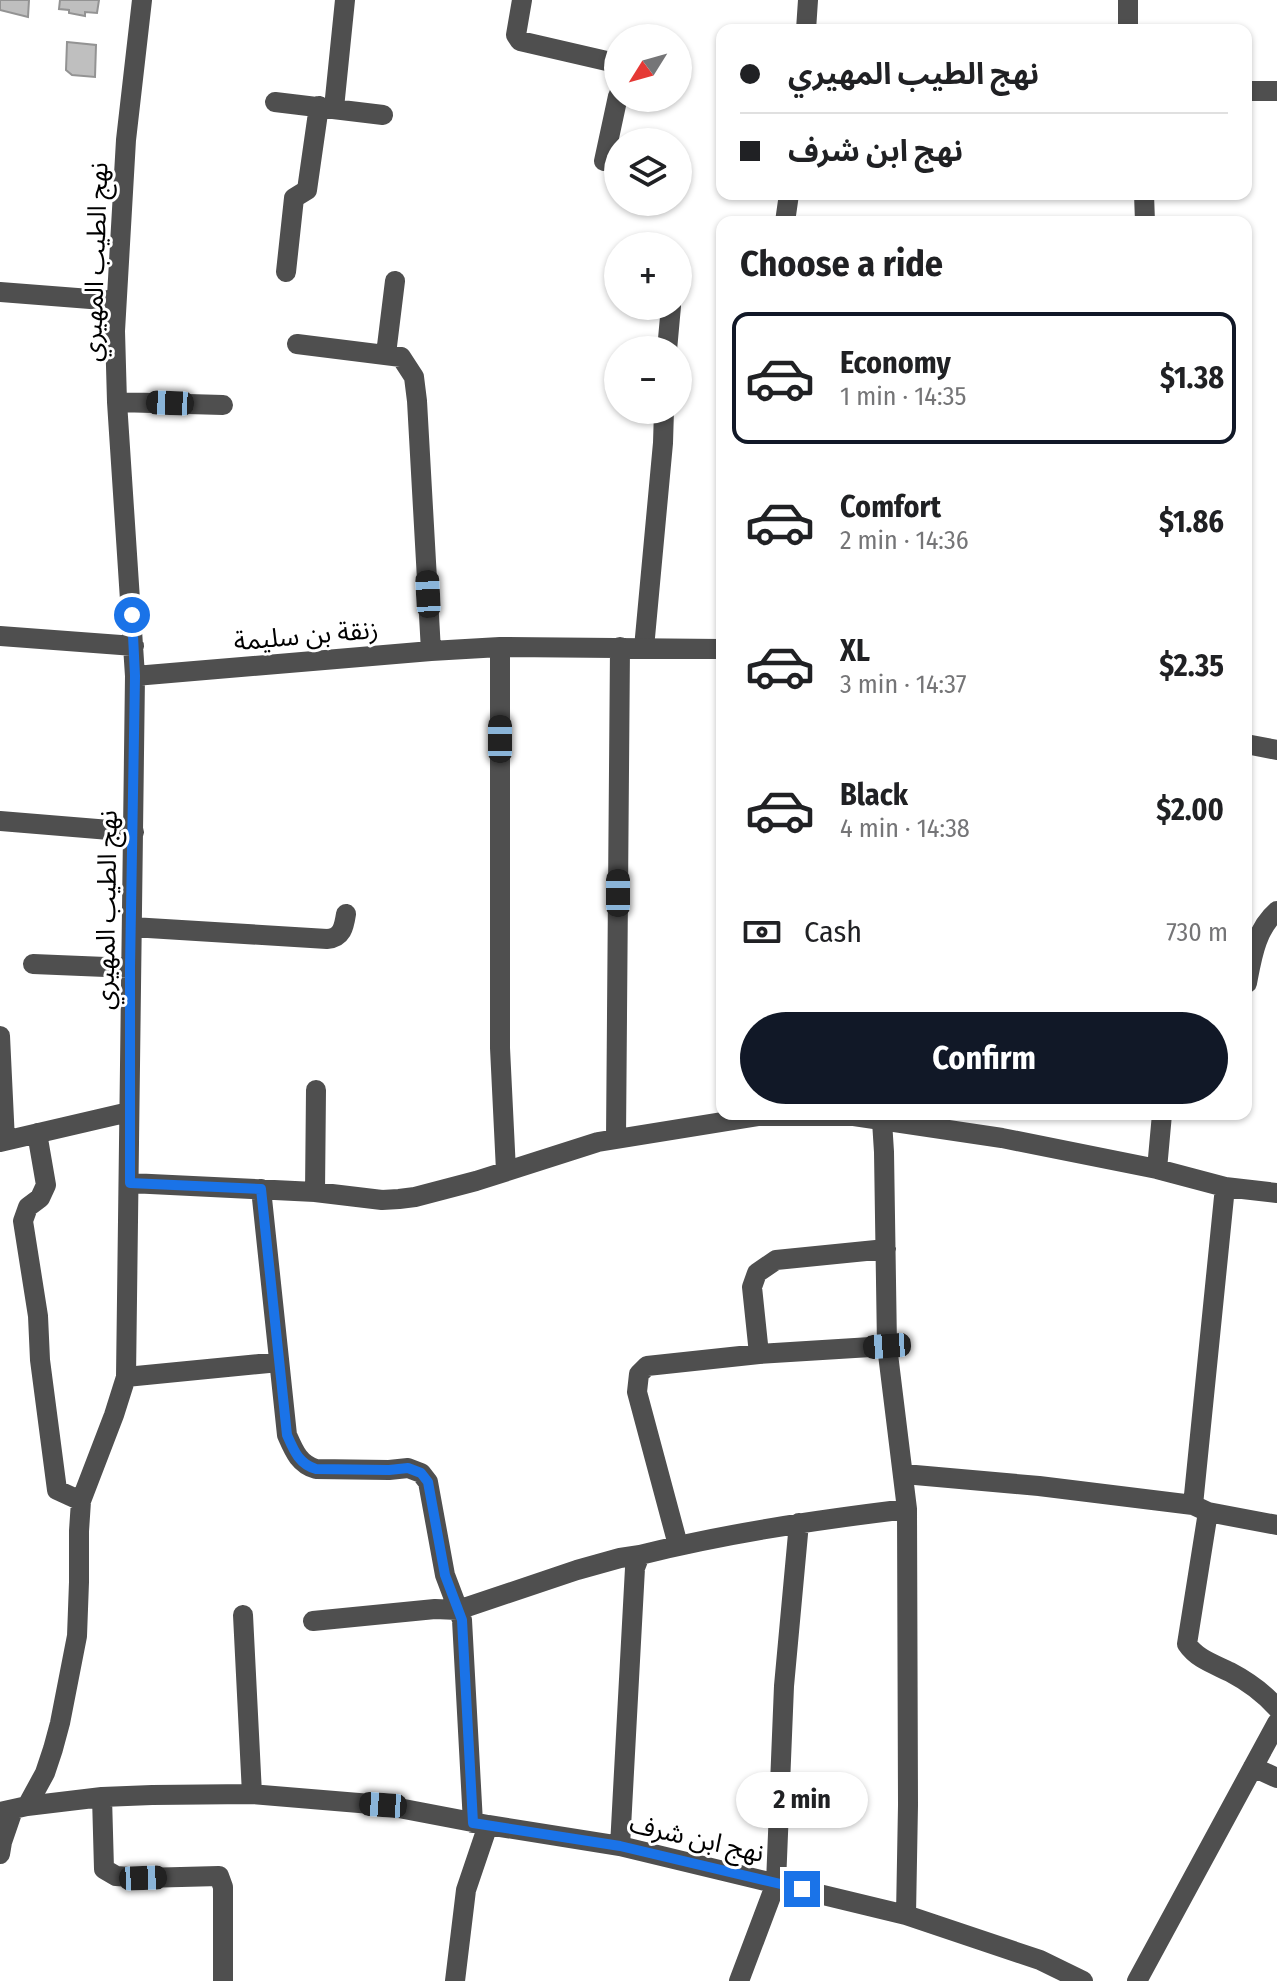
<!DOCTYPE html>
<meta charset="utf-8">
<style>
:root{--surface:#fff;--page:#f6f6f6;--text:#202124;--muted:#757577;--line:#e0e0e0;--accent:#111827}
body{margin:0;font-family:"Fira Sans Condensed","Noto Sans Arabic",sans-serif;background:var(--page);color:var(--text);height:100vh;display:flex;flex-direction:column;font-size:30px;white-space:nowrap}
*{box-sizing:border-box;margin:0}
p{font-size:26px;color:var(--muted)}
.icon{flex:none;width:44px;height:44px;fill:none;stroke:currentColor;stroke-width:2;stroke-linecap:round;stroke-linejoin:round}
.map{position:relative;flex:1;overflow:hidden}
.panel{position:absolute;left:716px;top:216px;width:536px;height:904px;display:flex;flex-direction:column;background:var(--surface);border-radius:16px;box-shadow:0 2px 6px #0004}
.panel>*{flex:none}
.banner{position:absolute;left:716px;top:24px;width:536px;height:176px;border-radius:16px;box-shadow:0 2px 6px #0004;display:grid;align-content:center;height:176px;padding:0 24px;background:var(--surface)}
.needle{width:52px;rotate:233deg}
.controls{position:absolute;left:604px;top:24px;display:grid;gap:16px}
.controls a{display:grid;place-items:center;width:88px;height:88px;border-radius:50%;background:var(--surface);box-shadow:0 2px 6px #0004;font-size:40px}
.end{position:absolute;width:36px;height:36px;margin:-18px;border:10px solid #1a73e8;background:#fff;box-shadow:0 0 0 4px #fff}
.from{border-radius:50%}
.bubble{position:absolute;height:56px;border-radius:28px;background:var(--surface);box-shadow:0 2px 6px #0004;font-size:26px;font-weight:700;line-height:56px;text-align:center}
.car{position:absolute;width:24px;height:48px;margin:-24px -12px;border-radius:10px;box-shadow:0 0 6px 2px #0007;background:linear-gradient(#222 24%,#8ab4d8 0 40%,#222 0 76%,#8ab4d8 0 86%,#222 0)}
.banner b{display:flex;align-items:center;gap:28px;height:76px;font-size:30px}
.banner b+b{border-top:2px solid var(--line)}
.banner i{width:20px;height:20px;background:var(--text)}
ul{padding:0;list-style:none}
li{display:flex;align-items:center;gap:24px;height:132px;margin:0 16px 12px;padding:0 8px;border:4px solid transparent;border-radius:16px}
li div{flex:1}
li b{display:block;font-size:30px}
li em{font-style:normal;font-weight:700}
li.on{border-color:var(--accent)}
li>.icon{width:72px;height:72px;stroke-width:1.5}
h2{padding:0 24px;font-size:36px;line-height:96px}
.pay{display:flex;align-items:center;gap:20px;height:88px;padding:0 24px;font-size:30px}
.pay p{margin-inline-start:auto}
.button{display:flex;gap:16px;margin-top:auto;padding:16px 24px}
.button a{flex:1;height:92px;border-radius:48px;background:var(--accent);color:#fff;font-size:32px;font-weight:700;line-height:92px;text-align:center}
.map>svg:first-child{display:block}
.building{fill:#bfbfbf;stroke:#939393;stroke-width:2}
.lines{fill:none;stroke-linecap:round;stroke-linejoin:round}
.minor{stroke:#4f4f4f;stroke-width:20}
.route{stroke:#1a73e8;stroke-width:10}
.labels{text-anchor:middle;stroke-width:6;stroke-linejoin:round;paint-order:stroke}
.street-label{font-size:26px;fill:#000;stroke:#fff}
</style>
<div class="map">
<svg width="1277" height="1981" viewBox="0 0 1277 1981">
<rect width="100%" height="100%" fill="#fff"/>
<path class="building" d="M0,0H29L28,17L0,10Z
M60,0H99L97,13L85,12V16L69,13V10L59,9Z
M67,42L96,45L95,77L72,75L66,70Z"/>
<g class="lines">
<path class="minor" d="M522,0L516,35L520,41L611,62L618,65
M1128,0V30
M806,30L808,0
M1246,91H1277
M275,102L383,115
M334,108L345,0
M604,161L618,96
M1144,194L1145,222
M785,222L789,194
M286,272L294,198L307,190L319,106
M0,292L116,301
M297,344L401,357L414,377L417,401L431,651
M667,350L671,306
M386,354L395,281
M117,402L223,405
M0,636L134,646
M500,647V1048L506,1171
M644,648L663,443L664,410
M135,676L431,651L500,647L722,649
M1246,744L1277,750
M0,821L134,832
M132,927L327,939C342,938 344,927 346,914
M33,964L130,968
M1247,983C1252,957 1256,929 1277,911
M0,1036L5,1141
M882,1121L884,1152L887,1346L907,1509L908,1805L906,1915
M37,1133L46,1185L40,1198L28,1207L23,1221L38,1316L40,1360L57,1490L81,1501
M616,1139L620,647
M0,1142L129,1112
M1157,1169L1162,1114
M130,1183L315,1192L382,1200L399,1199L415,1197L476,1181L598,1142L759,1116H854L1002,1138L1157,1169L1225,1187L1277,1193
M261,1189L287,1435C294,1451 299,1464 316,1469L389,1470L408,1468L421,1473L428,1482L445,1575L462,1620L473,1823
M315,1192L316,1090
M759,1354L752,1287L757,1273L776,1260L886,1249
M126,1377L279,1362
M904,1474L1039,1486L1193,1505L1208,1512L1277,1525
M1193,1505L1225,1187
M1208,1512L1187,1644C1197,1659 1214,1664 1230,1672C1249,1682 1263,1692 1277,1708
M678,1545L637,1392L639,1374L647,1366L759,1354L887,1346
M243,1615L252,1794
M313,1621L435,1609L458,1610L577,1570L620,1558L640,1555
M1253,1767L1277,1778
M102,1797L104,1869L116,1876L143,1878L219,1876L223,1887V1981
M27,1806L45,1773L53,1749L60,1723L77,1636L79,1582V1531L81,1501L114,1415L126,1377L135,676L117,402L115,331L126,140L142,0
M0,1812L27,1806L102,1797L152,1795L252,1794L383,1805L488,1825L620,1846L906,1915L1040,1960L1083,1981
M620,1846L635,1568L640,1555C728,1533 817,1520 907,1509
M0,1854L2,1842L13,1810
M455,1981L466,1890L488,1825
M739,1981L776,1883L784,1686L799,1523
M1137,1981L1277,1723"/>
</g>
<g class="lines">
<path class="route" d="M132,615L135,676L130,968V1183L261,1189L287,1435C294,1451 299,1464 316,1469L389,1470L408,1468L421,1473L428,1482L445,1575L462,1620L473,1823L620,1846L802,1889"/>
</g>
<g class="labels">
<g class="street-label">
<text transform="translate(95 262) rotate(-88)" y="9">نهج الطيب المهيري</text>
<text transform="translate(306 635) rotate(-5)" y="9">زنقة بن سليمة</text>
<text transform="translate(106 910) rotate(-89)" y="9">نهج الطيب المهيري</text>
<text transform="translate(697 1838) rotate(13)" y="9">نهج ابن شرف</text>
</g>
</g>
</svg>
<div class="controls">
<a><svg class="needle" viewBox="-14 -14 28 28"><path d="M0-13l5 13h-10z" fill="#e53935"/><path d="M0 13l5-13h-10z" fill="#757577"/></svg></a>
<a><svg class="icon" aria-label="layers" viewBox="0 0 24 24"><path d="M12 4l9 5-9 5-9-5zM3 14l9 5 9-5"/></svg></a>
<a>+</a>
<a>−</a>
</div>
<i class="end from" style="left:132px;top:615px"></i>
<i class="end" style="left:802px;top:1889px"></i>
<div class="bubble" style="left:736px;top:1772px;width:132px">2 min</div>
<i class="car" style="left:170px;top:403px;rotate:272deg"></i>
<i class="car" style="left:428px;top:594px;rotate:357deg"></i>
<i class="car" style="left:500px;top:739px;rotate:0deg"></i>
<i class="car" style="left:618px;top:893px;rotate:0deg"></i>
<i class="car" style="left:887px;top:1346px;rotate:266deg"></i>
<i class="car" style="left:383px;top:1805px;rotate:274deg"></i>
<i class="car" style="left:143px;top:1878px;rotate:88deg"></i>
<div class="banner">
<b><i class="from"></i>نهج الطيب المهيري</b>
<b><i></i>نهج ابن شرف</b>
</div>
<section class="panel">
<h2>Choose a ride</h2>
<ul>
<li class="on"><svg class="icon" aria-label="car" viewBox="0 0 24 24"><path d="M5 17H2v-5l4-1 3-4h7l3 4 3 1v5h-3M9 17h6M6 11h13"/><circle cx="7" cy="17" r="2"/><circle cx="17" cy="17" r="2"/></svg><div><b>Economy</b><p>1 min · 14:35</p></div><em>$1.38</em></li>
<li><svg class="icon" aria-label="car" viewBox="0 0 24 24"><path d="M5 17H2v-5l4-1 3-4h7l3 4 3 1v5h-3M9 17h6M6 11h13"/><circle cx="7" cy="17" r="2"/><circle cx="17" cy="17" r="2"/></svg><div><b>Comfort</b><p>2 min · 14:36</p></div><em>$1.86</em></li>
<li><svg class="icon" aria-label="car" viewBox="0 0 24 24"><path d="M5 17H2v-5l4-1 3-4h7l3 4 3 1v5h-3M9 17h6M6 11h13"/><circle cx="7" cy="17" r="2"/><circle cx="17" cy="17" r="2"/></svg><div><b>XL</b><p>3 min · 14:37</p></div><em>$2.35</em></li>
<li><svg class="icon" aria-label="car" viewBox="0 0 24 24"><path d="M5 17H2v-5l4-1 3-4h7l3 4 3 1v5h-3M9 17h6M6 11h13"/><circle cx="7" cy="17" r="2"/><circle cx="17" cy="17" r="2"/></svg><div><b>Black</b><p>4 min · 14:38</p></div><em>$2.00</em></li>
</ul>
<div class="pay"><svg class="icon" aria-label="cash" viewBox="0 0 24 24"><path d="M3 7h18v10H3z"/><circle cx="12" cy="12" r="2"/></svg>Cash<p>730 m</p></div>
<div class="button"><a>Confirm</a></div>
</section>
</div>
